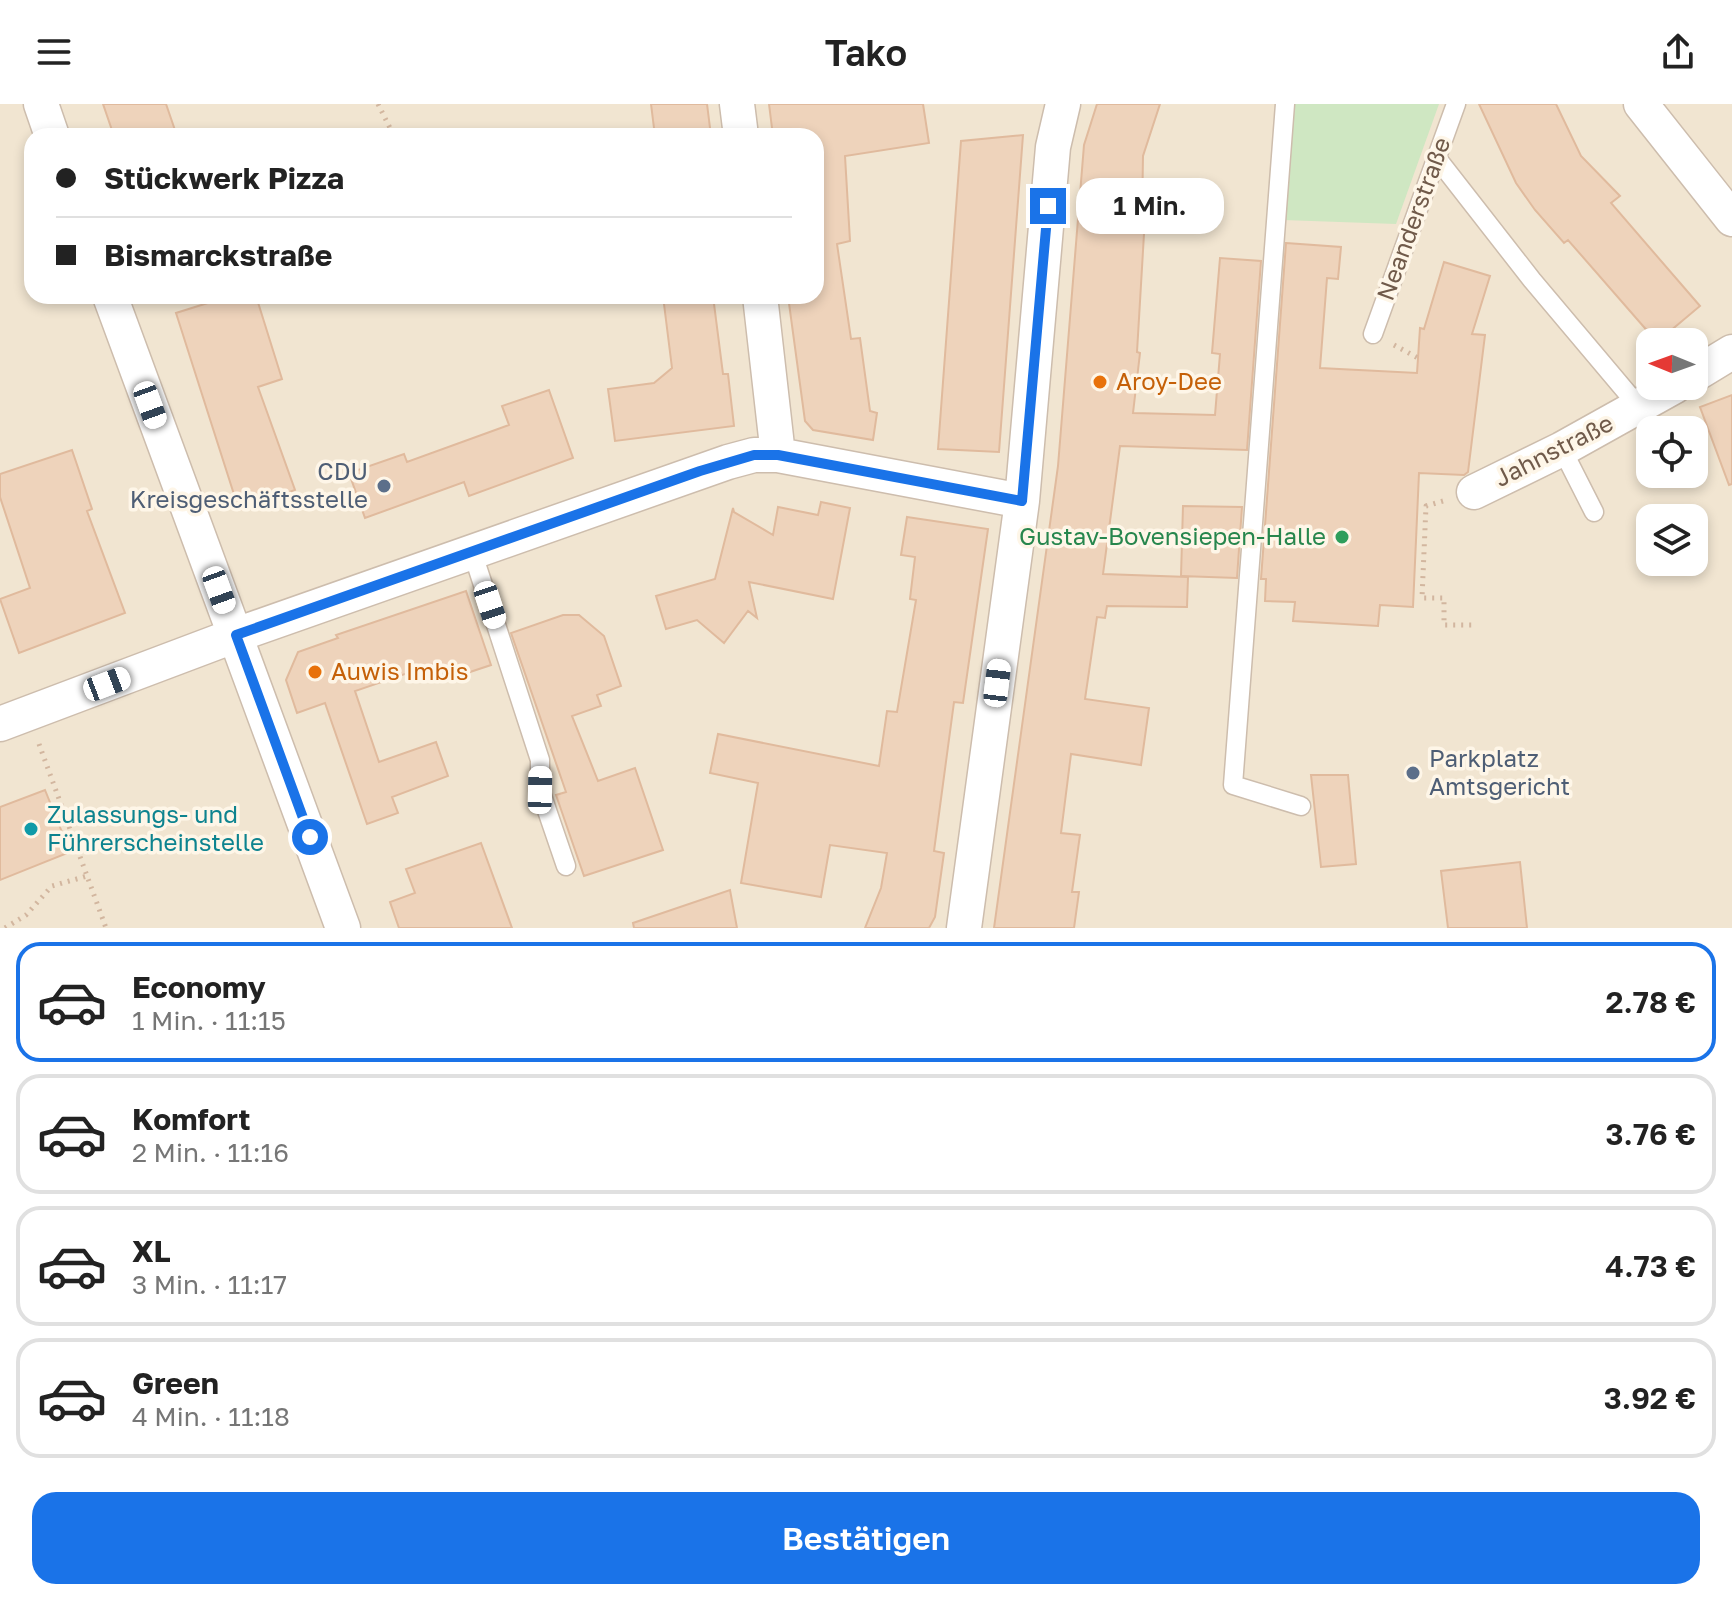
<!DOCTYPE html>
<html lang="de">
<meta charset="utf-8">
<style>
:root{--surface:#fff;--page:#f6f6f6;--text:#222;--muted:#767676;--line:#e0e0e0;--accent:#1a73e8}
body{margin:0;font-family:"Golos Text",sans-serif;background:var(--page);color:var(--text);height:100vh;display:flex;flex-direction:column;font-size:30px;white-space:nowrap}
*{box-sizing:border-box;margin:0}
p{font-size:26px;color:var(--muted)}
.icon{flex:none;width:44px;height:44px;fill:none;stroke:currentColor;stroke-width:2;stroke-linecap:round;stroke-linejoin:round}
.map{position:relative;height:824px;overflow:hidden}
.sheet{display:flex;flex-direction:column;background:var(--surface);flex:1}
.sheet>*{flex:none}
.top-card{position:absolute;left:24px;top:24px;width:800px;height:176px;border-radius:24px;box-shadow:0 4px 12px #0003;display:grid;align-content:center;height:176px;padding:0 32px;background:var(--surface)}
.needle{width:52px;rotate:271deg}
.controls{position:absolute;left:1636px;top:224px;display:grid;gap:16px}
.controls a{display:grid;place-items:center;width:72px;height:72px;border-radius:16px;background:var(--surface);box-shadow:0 4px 12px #0003;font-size:40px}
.end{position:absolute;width:36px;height:36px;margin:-18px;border:10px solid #1a73e8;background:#fff;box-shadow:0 0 0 4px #fff}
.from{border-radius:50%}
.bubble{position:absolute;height:56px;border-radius:24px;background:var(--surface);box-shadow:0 4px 12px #0003;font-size:26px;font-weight:600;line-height:56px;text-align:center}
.car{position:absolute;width:24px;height:48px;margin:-24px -12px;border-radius:10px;box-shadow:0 0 6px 2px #0007;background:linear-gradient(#fff 24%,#345 0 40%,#fff 0 76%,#345 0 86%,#fff 0)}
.top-card b{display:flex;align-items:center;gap:28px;height:76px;font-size:30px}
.top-card b+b{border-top:2px solid var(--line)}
.top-card i{width:20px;height:20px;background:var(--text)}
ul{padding:14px 0 0;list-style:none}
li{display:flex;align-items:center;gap:24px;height:120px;margin:0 16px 12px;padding:0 16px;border:4px solid var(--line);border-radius:24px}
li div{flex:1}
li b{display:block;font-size:30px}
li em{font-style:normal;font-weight:600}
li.active{border-color:var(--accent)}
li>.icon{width:72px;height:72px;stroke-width:1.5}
.button{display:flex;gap:16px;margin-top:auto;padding:16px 32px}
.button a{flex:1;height:92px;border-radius:24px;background:var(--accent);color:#fff;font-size:32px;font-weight:600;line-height:92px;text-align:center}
header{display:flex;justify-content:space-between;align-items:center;height:104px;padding:0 32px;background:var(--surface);font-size:36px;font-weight:600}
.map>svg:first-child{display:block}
.residential{fill:#f1e5d1;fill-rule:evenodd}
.green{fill:#cfe7c2}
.building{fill:#eed3bb;stroke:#e0ba9d;stroke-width:2}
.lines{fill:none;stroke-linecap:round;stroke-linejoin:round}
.service-casing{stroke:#cdbdad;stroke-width:21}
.minor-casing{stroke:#cdbdad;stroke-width:37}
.path{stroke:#d2b69f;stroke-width:5;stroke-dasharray:2 6;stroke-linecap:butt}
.service{stroke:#fff;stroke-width:18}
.minor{stroke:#fff;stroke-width:34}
.route{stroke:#1a73e8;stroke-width:10}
.food-dot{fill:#e8710a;stroke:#fef6e8;stroke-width:3}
.service-dot{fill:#5c6f8a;stroke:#fef6e8;stroke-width:3}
.leisure-dot{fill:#2e9e5b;stroke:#fef6e8;stroke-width:3}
.culture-dot{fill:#0f9aa8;stroke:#fef6e8;stroke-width:3}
.labels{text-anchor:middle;stroke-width:7;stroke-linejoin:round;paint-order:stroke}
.street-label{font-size:24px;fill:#705a4a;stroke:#fef6e8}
.food-label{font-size:24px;fill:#c56008;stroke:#fef6e8;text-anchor:start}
.service-label{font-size:24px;fill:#4e5e75;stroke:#fef6e8;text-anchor:end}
.leisure-label{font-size:24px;fill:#27864d;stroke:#fef6e8;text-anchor:end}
.culture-label{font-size:24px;fill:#0d838f;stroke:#fef6e8;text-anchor:start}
</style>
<header><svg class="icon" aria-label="menu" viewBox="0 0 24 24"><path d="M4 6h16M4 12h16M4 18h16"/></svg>Tako<svg class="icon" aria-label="share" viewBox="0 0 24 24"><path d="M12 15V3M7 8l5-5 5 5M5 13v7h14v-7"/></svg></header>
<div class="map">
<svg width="1732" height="824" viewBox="0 0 1732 824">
<rect width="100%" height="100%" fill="#faf2e2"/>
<path class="residential" d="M0,0H1732V824H0ZM32,32H816V192H32ZM1650,238H1694V282H1650ZM1650,326H1694V370H1650ZM1650,414H1694V458H1650Z"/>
<path class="green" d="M1292,0H1439L1396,120L1283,116Z"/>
<path class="building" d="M103,0H166L177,32H114Z
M651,0H707L711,32H655Z
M769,0H923L929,39L845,52L850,137L837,140L851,235L860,234L870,307L877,309L873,336L813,326L805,317L788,192H816V32H773Z
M1097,0H1160L1143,52L1142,113H1145L1137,248L1140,249L1133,309L1215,311L1220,250L1212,249L1220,154L1261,157L1247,346L1120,342L1103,470L1188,473L1187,503L1107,502L1105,514L1097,513L1085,595L1149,604L1141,661L1071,650L1061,729L1080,731L1072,788H1079L1074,824H994L1058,362L1084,41Z
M1479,0H1556L1581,52L1620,92L1611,99L1700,202L1657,238L1568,136L1564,139L1535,106L1516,79Z
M1023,31L999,348L938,345L961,37Z
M1286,139L1341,143L1338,175L1327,174L1320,264L1417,269L1420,224L1424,225L1444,158L1490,172L1472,230L1485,231L1468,368L1464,371L1419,369L1413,503L1380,501L1378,522L1293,517L1295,498L1265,497L1266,475H1261Z
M230,192H256L282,275L258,283L295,386L239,406L176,209Z
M663,192H713L723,270H728L734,322L615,337L608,285L654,279L672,264Z
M549,286L573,354L469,392L464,378L365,414L349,369L404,350L407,358L509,321L502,302Z
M1732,291V380L1729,381L1700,303Z
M72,346L92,405L87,407L125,509L19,549L0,495L30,484L0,393V370Z
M821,398L850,404L833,495L749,478L757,514L748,507L724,539L697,516L666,525L656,492L715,475L733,404L734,408L773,431L778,403L818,411Z
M1183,402L1242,403L1237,474L1181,472Z
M907,413L988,425L963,599L954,598L934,747L944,749L935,813L929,824H865L881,784L887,749L830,741L821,793L741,779L758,679L710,669L718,630L879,662L887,607L897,608L916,496L910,495L915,453L901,451Z
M466,487L491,561L440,578L434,560L355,587L379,658L436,638L448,672L392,693L398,709L367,720L325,599L297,609L286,576L298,548L338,534L336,531Z
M563,511H579L604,532L621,582L597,591L601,602L572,612L598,677L635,664L663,746L584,772L556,691L566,688L511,529Z
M1311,671H1348L1356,760L1321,763Z
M45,686L70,748L0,776V703Z
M481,739L512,824H399L390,798L415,789L406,765Z
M1520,758L1527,824H1448L1441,767Z
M730,786L737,824H634L633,819Z"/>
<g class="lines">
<defs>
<path id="service" d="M1285,0L1233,681L1301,702
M1436,53L1532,176L1639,303
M1373,230L1456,0
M1562,345L1594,408
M472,447L540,656V686L566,762"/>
<path id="minor" d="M41,0L52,32
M737,0L741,32
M1641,0L1732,115
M110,192L343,824
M760,192L778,351
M1694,271L1732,248
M1474,388L1562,345L1675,282
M0,620L236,531L728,358L754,351H778L1022,397
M964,824L1022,397L1053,43L1063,0"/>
</defs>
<use href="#service" class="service-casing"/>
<use href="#minor" class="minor-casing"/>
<path class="path" d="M378,0L394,32
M1394,241L1418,254
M1443,397L1426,402L1422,494H1444V521H1472
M39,640L106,824
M5,824L26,811L52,782L87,772"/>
<use href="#service" class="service"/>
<use href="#minor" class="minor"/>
</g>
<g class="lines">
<path class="route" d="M310,733L236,531L700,367L754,351H778L1022,397L1048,102"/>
</g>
<g class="food-dot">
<circle cx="1100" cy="278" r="8"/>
<circle cx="315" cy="568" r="8"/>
</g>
<g class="service-dot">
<circle cx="384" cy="382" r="8"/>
<circle cx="1413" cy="669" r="8"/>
</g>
<circle class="leisure-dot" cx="1342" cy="433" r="8"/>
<circle class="culture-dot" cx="31" cy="725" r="8"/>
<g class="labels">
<g class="street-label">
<text transform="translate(1414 115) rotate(-70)" y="8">Neanderstraße</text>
<text transform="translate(1554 347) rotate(-27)" y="8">Jahnstraße</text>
</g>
<g class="food-label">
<text x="1116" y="286">Aroy-Dee</text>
<text x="331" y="576">Auwis Imbis</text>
</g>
<g class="service-label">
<text x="368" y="376">CDU<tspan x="368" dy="28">Kreisgeschäftsstelle</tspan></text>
<text x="1429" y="663" text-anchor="start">Parkplatz<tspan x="1429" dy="28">Amtsgericht</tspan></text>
</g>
<g class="leisure-label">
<text x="1326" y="441">Gustav-Bovensiepen-Halle</text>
</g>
<g class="culture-label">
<text x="47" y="719">Zulassungs- und<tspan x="47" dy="28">Führerscheinstelle</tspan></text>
</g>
</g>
</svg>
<div class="controls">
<a><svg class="needle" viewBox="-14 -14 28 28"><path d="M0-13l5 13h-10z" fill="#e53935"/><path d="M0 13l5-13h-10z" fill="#767676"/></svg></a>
<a><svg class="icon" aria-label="locate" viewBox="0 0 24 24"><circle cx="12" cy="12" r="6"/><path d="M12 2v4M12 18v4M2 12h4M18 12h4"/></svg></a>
<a><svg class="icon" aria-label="layers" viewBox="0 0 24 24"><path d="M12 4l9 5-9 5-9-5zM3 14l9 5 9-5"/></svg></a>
</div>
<i class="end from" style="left:310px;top:733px"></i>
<i class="end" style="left:1048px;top:102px"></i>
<div class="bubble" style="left:1076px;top:74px;width:148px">1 Min.</div>
<i class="car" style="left:150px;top:301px;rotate:160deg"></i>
<i class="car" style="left:219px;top:486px;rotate:160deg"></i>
<i class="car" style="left:490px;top:501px;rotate:162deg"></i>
<i class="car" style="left:997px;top:579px;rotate:7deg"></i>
<i class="car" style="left:107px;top:580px;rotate:69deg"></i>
<i class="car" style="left:540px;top:686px;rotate:1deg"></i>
<div class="top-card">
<b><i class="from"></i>Stückwerk Pizza</b>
<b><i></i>Bismarckstraße</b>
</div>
</div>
<section class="sheet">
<ul>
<li class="active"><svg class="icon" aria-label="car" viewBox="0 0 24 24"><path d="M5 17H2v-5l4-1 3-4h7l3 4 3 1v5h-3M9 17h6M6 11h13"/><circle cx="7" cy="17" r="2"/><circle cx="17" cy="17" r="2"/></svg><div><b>Economy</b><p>1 Min. · 11:15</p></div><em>2.78 €</em></li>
<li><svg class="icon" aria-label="car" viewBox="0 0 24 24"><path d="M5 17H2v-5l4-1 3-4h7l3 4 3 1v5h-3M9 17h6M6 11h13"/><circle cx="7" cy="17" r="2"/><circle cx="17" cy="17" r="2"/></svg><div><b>Komfort</b><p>2 Min. · 11:16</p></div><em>3.76 €</em></li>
<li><svg class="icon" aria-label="car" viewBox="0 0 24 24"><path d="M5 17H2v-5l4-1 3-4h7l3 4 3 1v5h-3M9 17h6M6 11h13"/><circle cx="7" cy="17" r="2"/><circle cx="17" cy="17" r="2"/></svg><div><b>XL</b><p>3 Min. · 11:17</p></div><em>4.73 €</em></li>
<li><svg class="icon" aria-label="car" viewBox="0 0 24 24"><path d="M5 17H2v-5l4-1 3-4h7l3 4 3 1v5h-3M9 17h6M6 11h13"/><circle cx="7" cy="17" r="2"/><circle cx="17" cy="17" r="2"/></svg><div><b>Green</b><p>4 Min. · 11:18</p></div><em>3.92 €</em></li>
</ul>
<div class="button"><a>Bestätigen</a></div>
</section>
